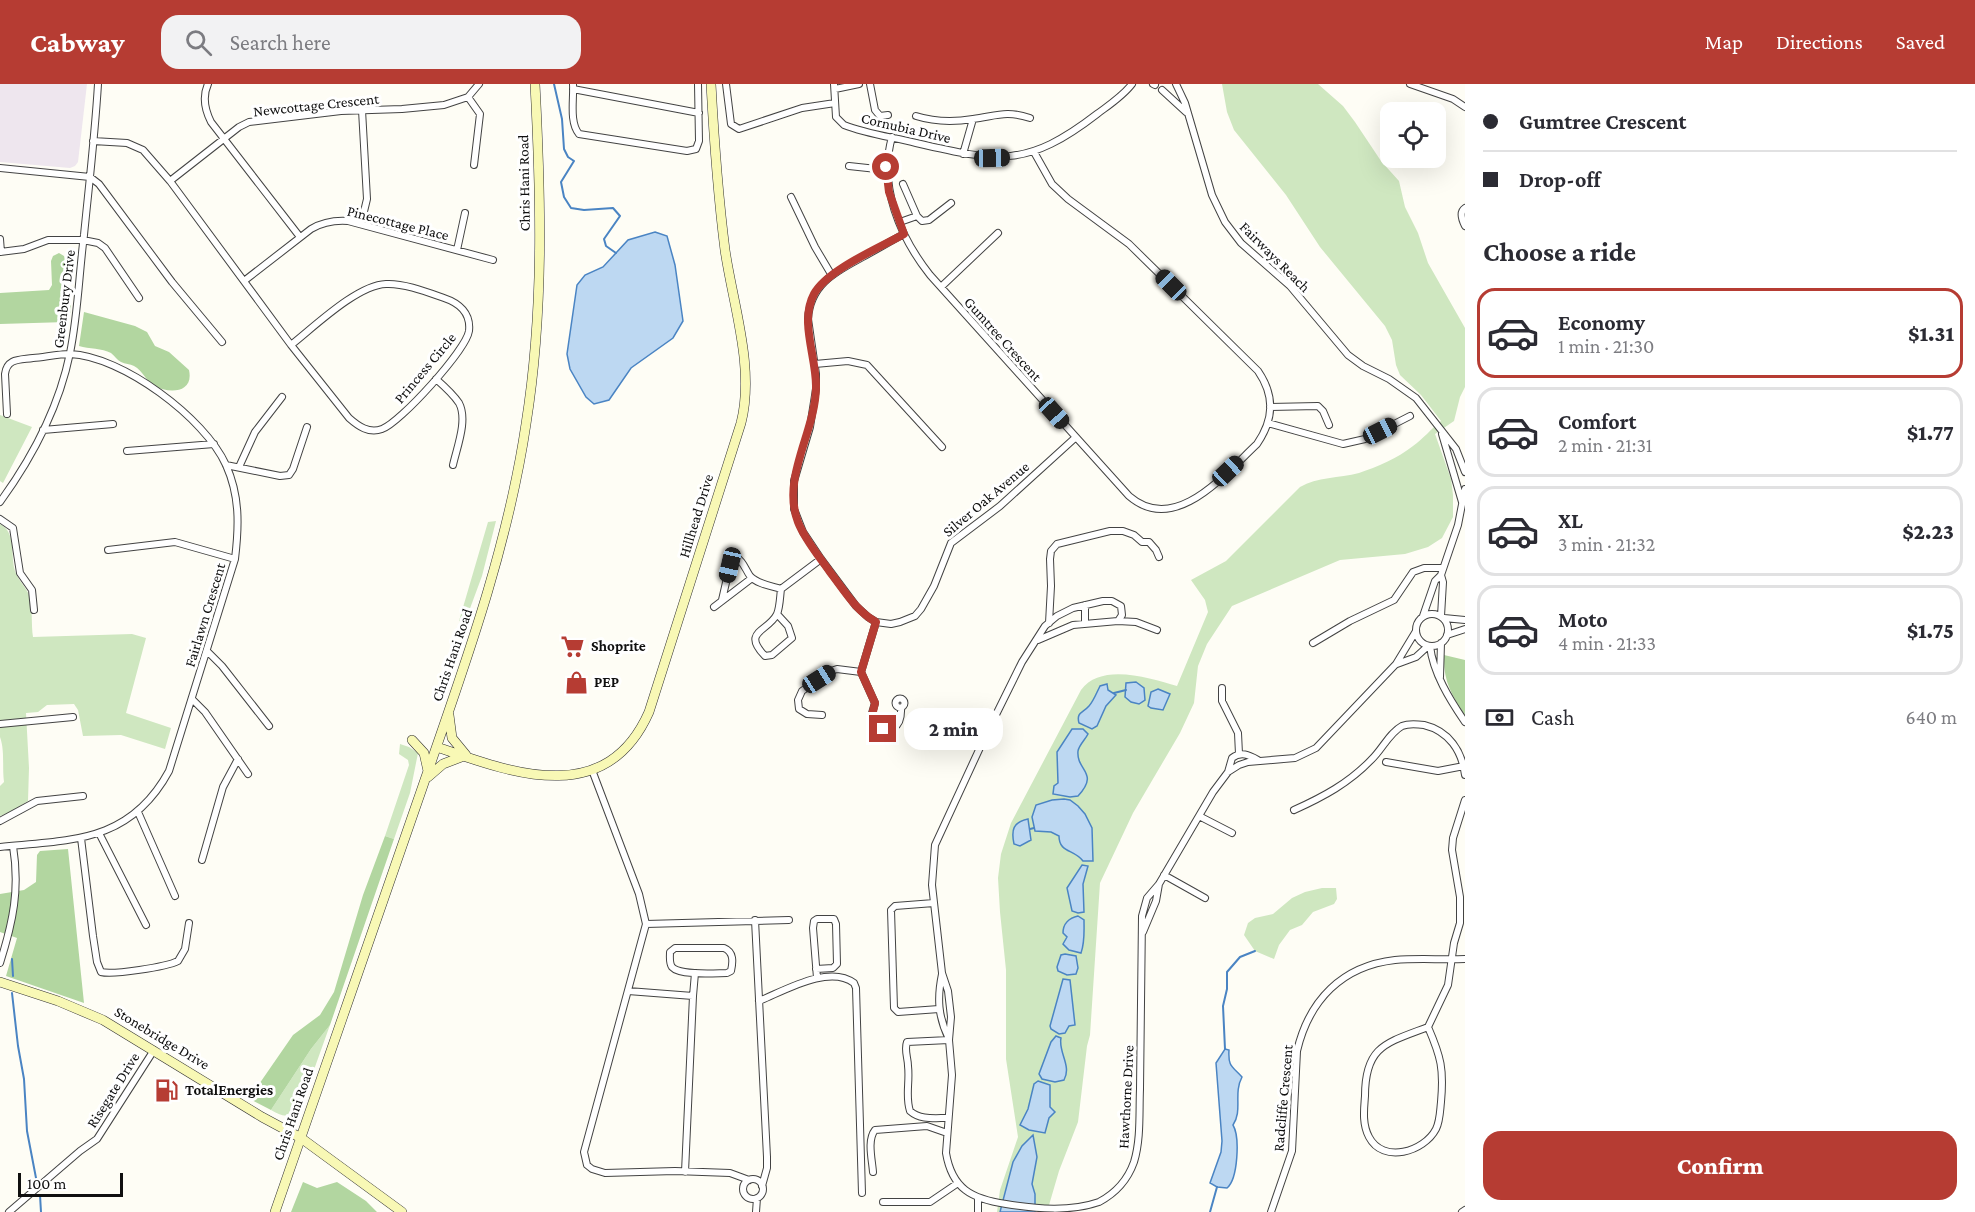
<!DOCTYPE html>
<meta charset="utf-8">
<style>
:root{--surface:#fff;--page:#f2f2f3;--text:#2b2b33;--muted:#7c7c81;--line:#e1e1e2;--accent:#b63c33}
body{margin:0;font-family:"Crimson Pro",serif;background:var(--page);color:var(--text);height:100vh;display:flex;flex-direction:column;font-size:22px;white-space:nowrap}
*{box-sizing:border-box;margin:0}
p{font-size:20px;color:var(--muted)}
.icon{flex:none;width:33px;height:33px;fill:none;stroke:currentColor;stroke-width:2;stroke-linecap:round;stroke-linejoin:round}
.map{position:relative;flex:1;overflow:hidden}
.panel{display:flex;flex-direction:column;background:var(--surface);width:510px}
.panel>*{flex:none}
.hud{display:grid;align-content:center;height:132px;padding:0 18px;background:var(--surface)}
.fabs{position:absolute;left:1380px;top:18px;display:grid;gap:12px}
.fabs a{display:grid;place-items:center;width:66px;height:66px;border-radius:12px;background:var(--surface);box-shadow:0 6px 24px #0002;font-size:30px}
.scale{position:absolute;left:18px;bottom:15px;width:105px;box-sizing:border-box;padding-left:6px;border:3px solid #101010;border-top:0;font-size:16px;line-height:21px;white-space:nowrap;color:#101010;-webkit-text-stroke:4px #fff;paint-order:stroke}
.end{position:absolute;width:27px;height:27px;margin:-14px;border:8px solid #b63c33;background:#fff;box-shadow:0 0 0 3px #fff}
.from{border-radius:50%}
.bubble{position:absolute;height:42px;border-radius:18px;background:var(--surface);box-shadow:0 6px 24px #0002;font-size:20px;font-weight:800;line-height:42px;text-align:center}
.car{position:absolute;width:18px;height:36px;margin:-18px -9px;border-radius:8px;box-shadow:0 0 4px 2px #0007;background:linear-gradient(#222 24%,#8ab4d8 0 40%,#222 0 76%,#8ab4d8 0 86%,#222 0)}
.hud b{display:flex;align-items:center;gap:21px;height:57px;font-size:22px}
.hud b+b{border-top:2px solid var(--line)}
.hud i{width:15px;height:15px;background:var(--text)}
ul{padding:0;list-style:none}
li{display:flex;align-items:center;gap:18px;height:90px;margin:0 12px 9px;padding:0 6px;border:3px solid var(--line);border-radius:18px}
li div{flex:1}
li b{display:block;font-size:22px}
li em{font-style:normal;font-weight:800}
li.active{border-color:var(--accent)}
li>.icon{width:54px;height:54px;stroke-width:1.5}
h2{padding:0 18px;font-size:27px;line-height:72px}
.pay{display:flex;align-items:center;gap:15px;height:66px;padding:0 18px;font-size:22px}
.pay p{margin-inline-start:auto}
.action{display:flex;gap:12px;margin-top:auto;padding:12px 18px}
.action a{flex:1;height:69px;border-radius:18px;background:var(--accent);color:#fff;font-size:24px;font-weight:800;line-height:69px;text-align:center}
header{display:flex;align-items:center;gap:36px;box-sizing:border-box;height:84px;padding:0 30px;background:var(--accent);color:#fff}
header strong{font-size:28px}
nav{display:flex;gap:33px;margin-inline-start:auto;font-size:21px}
.search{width:420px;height:54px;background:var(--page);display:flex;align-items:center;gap:15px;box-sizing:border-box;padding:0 21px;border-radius:18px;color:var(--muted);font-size:22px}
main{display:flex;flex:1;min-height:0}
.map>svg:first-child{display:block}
.industrial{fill:#eee6ee}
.green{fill:#cfe7c0}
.forest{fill:#b2d6a0}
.water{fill:#bdd8f2;stroke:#4a84c3;stroke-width:1.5}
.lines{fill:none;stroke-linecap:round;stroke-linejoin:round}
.stream{stroke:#4a84c3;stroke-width:2}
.street-casing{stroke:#434343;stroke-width:8}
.secondary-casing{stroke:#323232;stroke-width:10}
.street{stroke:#fff;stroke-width:6}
.secondary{stroke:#f8f8b5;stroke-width:9}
.route{stroke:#b63c33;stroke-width:8}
.labels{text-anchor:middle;stroke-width:6;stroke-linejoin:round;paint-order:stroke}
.street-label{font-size:15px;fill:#101010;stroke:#fff}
.poi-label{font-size:15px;font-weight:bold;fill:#101010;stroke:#fff;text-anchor:start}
</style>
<header>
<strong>Cabway</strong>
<div class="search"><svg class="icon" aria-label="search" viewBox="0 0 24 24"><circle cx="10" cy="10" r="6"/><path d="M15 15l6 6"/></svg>Search here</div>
<nav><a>Map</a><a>Directions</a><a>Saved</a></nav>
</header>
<main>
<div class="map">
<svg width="1465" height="1128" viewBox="0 0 1465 1128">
<rect width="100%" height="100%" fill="#fefdf5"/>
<path class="industrial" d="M0,0H87L78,78L75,82L70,84L0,78Z"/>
<path class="green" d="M1222,0H1318L1343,22L1355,38L1381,77L1399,97L1405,123L1418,149L1428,179L1465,244V303L1460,313L1454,337L1435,350L1451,395L1453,411V433L1442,454L1428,463L1405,470L1340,476L1232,522L1207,560L1198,582L1194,619L1180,649L1133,729L1100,799L1090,951L1087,962L1078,1038L1059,1087L1047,1128H997L1000,1106L1018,1053L1006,975V886L1000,828L998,794L1001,770L1011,739L1081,606C1101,578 1150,594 1177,602L1208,528L1205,516L1191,496L1226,477L1300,403C1317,393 1339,394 1359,389C1377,383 1398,374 1413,362C1423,355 1431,345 1441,337L1421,311L1400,291L1396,281L1392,256L1385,242L1320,163L1286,111L1234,46L1227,28Z
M0,331L32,343L3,399L0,397Z
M496,437L482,492L465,538L459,537L488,438Z
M0,440C17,449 10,471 15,487C18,496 26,503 29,511C33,523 31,541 33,553L132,550L146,554L126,629L171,644L165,665L121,651L83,652L78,626L74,620L47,621L38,628L26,629L29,684L28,717L11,728L0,732V702L4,698C2,683 5,667 0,653Z
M400,660L409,663L418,669L410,709L394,755L385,752L409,681L408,676L399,670Z
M1322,804H1336L1337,815L1334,820L1313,828L1302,841L1290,846L1279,861L1274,875L1255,867L1244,851L1248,839L1255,834L1273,830L1292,814L1305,808Z
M330,941L311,994L295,1028C287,1035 280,1031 271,1026L311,965Z"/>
<path class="forest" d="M59,169L64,172L69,186L66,192L65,210C73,219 72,227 67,238L0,240V209L49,206L52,201L51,177L53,172Z
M84,228L135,242L147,248L155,262L169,268L189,286C194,309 170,310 154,302C146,297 143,287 134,282C130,280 125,280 121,278C117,276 115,272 111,269C102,264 89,265 79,262Z
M1444,571L1465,576V631C1451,611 1443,596 1444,571Z
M385,752L394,755L330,941L311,965L271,1026L244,1012L250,1011L255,1006L293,951L320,931L334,908L363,811Z
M68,765L84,919L6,892L17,854L0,848V810L24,806L36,798L37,771L40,767Z
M303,1098L317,1104L337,1098L366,1117L377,1128H291Z"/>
<path class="water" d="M655,148L667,152L675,181L683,237L673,254L631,284L609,316L594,320L586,313L570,285L567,270L577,201L585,191L603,183L628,156Z
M1136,598L1144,604L1145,616L1139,620L1131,618L1125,613L1126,599Z
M1107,600L1108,606L1116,611L1106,622L1097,642L1092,645L1079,639C1076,628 1083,629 1089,622C1093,618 1097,608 1100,602Z
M1158,605L1170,610L1163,626L1151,624L1148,622L1151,608Z
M1072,645H1083L1088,650C1085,656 1079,661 1078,667C1076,687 1100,688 1078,712L1070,713L1053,710L1054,702L1058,699L1057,668Z
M1064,715L1070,716L1078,722L1085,730L1092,744L1093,777H1083C1074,765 1059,769 1059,752L1051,748L1035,747L1032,733L1036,721L1052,716Z
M1028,735L1031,756L1020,762L1014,760C1011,746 1013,738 1028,735Z
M1082,781L1088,782L1083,800L1084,828L1078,829L1072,827L1067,804Z
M1078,832L1084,836C1084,847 1085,858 1081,869L1069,866L1063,860L1067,853L1063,849C1063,840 1069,834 1078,832Z
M1065,870L1076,872L1078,884L1076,890L1067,891L1058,887L1057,883L1061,871Z
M1063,895L1070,896L1075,941L1069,942L1065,949L1059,950L1051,945L1050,942Z
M1056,952L1061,954C1058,968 1072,982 1064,996L1055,998L1042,995L1039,990L1051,958Z
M1225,965L1229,966C1228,983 1232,982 1242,993C1233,1010 1243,1026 1233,1041C1240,1053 1238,1095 1227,1104L1217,1103L1210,1099L1221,1068L1222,1057L1216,979Z
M1038,997L1050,1001V1023L1055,1028L1049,1034L1045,1049L1029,1046L1020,1041L1028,1025L1034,1000Z
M1033,1051L1037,1073L1032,1100L1035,1110V1128H1000L1013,1078L1022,1062Z"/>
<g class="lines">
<path class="stream" d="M554,0L562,35L564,65L568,73L574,77L561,98L564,113L571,124L584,126L613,124L620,132L604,155L606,162L616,169
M1114,609L1126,606
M1030,745L1034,744
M12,875L13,892
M12,909L18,962L24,995L27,1047L36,1094
M1225,965L1223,922L1227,905V888L1240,873L1255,867
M40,1111L41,1128
M1210,1128L1217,1103"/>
<defs>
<path id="street" d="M208,0C202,13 205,26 211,38L300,153
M573,0C574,15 569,38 579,50L687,67L696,65L699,57L698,0
M726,0L731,40L739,45L802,24L835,19
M834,0L836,33L844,41C867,50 892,53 916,59C998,78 1027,84 1097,30C1109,21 1123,12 1132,0
M870,0L875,26L880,32L888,31
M1153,0L1155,1
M1176,0L1185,19L1212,111L1225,138L1241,159L1290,202L1348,271L1363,282L1389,295L1416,314L1456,365L1465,388
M1410,0L1453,15L1465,23
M573,5L699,29
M835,5L859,0
M1162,6L1186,28
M468,13L480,30L474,81
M916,32C935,38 954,38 973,35C996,32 1006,26 1030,34
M892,53C878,102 900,153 930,191L1129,412C1175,452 1225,390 1257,360C1274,335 1275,312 1258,287L1129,160L1068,115L1052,100L1034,68
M93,57L127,59L143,66L170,97L291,261L349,334C358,342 369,350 382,345C400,339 466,266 469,247C471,229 459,219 444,214C427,208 404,199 386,200C357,201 314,243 291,261
M963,70L973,35
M849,82L886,86
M0,84L90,93L99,100L172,198L222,258
M170,97L239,43L249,38L341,27L402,25L444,21L468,13L479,0
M903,100L917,132L922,137L929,136L951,119
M791,113L815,163L831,190
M1465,124C1459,128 1462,136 1465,142
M900,138L917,132
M361,140L367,115L362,26
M904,150C889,158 874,167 859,175C833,189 810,202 808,235L816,290V305L810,343L794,397V425L803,448L821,475L856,522L868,533L876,538L891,540L900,538L915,532L921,525L934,502L951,459L1000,422L1076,353
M0,155L1,168
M457,166L465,129
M0,168L24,165L48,156H83L98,159L105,164L139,214
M244,197L311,145C323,138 334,136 348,137L493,176
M941,203L998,149
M815,280L848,277L867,281L942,363
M436,295C444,302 453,310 459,319C468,336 457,363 453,381
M1270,323L1318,322L1323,327L1329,341
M1268,339L1343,360L1365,355L1410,332
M43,346L113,340
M1442,350L1462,418
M127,367L214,360
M226,381L280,392L289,391L293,385L307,343
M239,383L255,348L282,313
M0,418C32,374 59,323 70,269C78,230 79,190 84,151C89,101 95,50 98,0
M0,435L13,444L20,489L32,506L34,526
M108,466L175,458L235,475
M781,505L821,475
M722,516L730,481L735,473C743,476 745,485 750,492C757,500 771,502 781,505
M1085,521V538
M714,523L752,494
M1416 546a16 16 0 1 1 32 0a16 16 0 1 1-32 0Z
M777,530L788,542L792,554L772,571L765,572C741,547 768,548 777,530C780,523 780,512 781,505
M1423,532L1435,497L1441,491L1458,441L1465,405
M1441,532L1443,498L1441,491
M1444,534L1465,536
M1118,537L1136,538L1157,546
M1049,539L1051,502L1050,475L1051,467L1057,460L1110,447H1123L1134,451L1142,458H1149L1156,466L1159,473
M1447,551L1465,545
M1038,556L1073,541L1118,537L1122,531L1121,522L1112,517H1103L1073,524L1057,532L1045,542L1022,578L984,655L935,761L932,801L942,889L948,907L951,933L949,956L952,991L946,1069C952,1105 972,1115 1006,1120C1037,1125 1070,1128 1099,1118C1116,1109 1128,1095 1134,1078C1141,1055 1139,1029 1140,1005C1141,947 1141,890 1142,832L1147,814L1159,800L1213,708L1228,688L1239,681L1248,678L1295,674L1316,664L1396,580L1416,547
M1313,559L1350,537L1394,516L1413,488L1424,484H1443
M1430,562C1433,589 1450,616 1465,638
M207,567L222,582L269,642
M1397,580L1416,573L1428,562
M861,588L875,619L870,636L873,643C891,648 902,645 901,624
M861,588L876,538
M1440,593L1441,559
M1222,604V617L1238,649L1239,670
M895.5 619a4.5 4.5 0 1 1 9 0a4.5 4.5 0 1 1-9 0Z
M192,615L205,628L248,690
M822,631L807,630L799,625L798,616L802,607L831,587L837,585L861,588
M0,640L73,633
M1386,678L1438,687L1464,682
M592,686L639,810L646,840
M1228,688L1232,674C1241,667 1249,671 1258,676
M1294,726C1323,713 1349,699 1371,676C1382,666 1389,649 1402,642C1409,639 1417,640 1424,641C1449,647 1462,667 1465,691
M138,728L175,812
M1199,732L1232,749
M0,737L37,717L83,712
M99,749L146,841
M81,754L93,852L97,878L101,888C113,891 166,883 178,877L185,865L189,839
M0,763C71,756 130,759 169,687L235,475C239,442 240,412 226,381C205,334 122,272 70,270C58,270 45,273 33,274C20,276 7,274 5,290L7,330
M202,776L223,703L238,675
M1164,791L1205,814
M934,819L895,822L891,826L894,924L898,928L939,925
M755,836L767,1073V1084L762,1102
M1143,848L1156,817L1159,800
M675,864H724C734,868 733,878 731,887L727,889C716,889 680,892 672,883C669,879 670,873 670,868Z
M0,879C13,838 20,805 13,762
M816,885L833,884L837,880L836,840L834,835H817L814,837L813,844L817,894
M942,890C937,914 938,933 949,955
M628,907L693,912L685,1088
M693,912L695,889
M759,917C784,907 829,880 854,899L856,904L862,1109
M1428,943C1441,973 1444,985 1441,1018C1440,1027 1440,1037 1436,1045C1424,1068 1383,1080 1369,1053C1362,1040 1364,1025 1365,1012C1365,962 1386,959 1428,943L1448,901L1454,859L1460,839V813L1452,766L1453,754L1465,716
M947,1034C934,1034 920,1036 910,1027C905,1012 910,998 908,982C908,974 904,966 907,958L949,956
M873,1088C872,1075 867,1056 875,1046L927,1042L947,1049
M743 1105a10 10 0 1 1 20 0a10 10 0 1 1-20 0Z
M749,1096L730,1089L675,1087L605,1089L592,1085L587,1081L584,1068L646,840L789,836
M883,1118H930L958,1099
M9,1128L80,1067L97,1055L154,966
M756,1128L757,1114
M978,1128V1114
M1271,1128L1292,1067L1297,967C1309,916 1342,882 1395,876C1418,874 1442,876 1465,875
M1462,1128L1465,1126"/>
<path id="secondary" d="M449,631L452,654L466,671
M412,656L424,669L428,687
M437,663C512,689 606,725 649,628L741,339C755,284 733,221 725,166C718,111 714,55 711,0
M428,693L443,680L464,672
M0,898L58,917L103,936L262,1033L301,1054L402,1128
M275,1128C325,982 377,836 427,690C467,575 508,461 526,340C544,227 541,114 535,0"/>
</defs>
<use href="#street" class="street-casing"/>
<use href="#secondary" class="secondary-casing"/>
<use href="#street" class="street"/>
<use href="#secondary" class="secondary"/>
</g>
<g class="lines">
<path class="route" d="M883,645L873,643L870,640L875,619L861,588L876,538C856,527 844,506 830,488C819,472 805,456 798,438C781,394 815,349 816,304C817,274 799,238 814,210C827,186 879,164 904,150L889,108L886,83"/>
</g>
<defs>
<symbol id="supermarket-bare" viewBox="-9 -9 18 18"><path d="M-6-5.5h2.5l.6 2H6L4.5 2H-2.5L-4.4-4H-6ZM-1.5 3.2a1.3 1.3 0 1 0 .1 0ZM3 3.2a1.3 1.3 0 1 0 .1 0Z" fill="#b63c33" stroke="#fff" stroke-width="2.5" paint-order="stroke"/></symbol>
<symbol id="shop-bare" viewBox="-9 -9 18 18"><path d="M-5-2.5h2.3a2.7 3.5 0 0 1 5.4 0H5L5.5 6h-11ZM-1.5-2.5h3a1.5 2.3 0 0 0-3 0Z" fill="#b63c33" stroke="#fff" stroke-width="2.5" paint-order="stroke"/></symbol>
<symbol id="fuel-bare" viewBox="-9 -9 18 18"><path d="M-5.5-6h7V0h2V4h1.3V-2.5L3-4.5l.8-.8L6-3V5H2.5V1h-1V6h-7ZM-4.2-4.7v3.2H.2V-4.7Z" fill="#b63c33" stroke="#fff" stroke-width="2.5" paint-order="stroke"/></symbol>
</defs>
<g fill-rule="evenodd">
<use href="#supermarket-bare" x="556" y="546" width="33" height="33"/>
<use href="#shop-bare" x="560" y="582" width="33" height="33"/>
<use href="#fuel-bare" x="150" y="990" width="33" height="33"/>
</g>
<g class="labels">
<g class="street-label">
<text transform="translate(316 21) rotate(-6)" y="5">Newcottage Crescent</text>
<text transform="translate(906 44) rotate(13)" y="5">Cornubia Drive</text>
<text transform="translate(524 99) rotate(-91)" y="5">Chris Hani Road</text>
<text transform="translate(398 139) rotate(14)" y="5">Pinecottage Place</text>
<text transform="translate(1275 173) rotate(45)" y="5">Fairways Reach</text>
<text transform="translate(64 215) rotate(-83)" y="5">Greenbury Drive</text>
<text transform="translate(1003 255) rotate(48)" y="5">Gumtree Crescent</text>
<text transform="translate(425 284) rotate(-50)" y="5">Princess Circle</text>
<text transform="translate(986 415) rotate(-40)" y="5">Silver Oak Avenue</text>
<text transform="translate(696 432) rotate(-73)" y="5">Hillhead Drive</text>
<text transform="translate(205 531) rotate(-73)" y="5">Fairlawn Crescent</text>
<text transform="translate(452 571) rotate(-71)" y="5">Chris Hani Road</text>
<text transform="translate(162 954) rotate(31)" y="5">Stonebridge Drive</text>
<text transform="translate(113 1006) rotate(-58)" y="5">Risegate Drive</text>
<text transform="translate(1126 1013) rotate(-87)" y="5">Hawthorne Drive</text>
<text transform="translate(1283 1014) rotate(-85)" y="5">Radcliffe Crescent</text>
<text transform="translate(293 1030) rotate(-71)" y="5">Chris Hani Road</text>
</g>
<g class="poi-label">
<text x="591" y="567">Shoprite</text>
<text x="594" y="603">PEP</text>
<text x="185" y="1011">TotalEnergies</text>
</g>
</g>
</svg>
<div class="fabs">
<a><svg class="icon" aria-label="locate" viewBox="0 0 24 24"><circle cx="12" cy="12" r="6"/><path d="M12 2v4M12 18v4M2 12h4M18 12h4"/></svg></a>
</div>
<div class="scale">100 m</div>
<i class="end from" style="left:886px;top:83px"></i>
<i class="end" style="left:883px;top:645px"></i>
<div class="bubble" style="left:904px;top:624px;width:99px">2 min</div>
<i class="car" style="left:992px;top:74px;rotate:89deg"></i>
<i class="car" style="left:1171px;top:201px;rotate:315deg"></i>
<i class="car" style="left:1054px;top:329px;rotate:138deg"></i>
<i class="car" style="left:1380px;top:347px;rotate:63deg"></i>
<i class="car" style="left:1228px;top:387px;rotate:47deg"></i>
<i class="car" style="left:730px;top:481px;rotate:193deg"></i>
<i class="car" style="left:819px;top:595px;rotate:58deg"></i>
</div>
<section class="panel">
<div class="hud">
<b><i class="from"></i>Gumtree Crescent</b>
<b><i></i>Drop-off</b>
</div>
<h2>Choose a ride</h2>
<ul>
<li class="active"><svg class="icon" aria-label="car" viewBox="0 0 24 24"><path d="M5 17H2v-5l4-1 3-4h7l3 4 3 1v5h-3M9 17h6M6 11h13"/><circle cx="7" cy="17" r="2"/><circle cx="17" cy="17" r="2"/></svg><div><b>Economy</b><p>1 min · 21:30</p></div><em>$1.31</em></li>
<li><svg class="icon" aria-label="car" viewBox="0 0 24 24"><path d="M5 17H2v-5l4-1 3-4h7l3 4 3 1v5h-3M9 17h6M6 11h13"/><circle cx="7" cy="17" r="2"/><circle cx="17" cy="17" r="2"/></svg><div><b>Comfort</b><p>2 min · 21:31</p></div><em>$1.77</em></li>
<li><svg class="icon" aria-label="car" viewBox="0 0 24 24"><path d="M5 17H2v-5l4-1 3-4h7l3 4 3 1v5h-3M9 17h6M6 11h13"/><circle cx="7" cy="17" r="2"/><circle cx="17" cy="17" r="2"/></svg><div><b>XL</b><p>3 min · 21:32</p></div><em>$2.23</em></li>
<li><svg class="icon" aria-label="car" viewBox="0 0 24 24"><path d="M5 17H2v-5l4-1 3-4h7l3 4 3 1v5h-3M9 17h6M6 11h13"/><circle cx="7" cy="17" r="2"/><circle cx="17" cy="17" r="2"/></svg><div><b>Moto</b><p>4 min · 21:33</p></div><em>$1.75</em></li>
</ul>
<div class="pay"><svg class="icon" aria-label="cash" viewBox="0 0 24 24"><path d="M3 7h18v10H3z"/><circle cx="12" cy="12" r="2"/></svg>Cash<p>640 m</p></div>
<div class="action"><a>Confirm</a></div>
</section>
</main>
